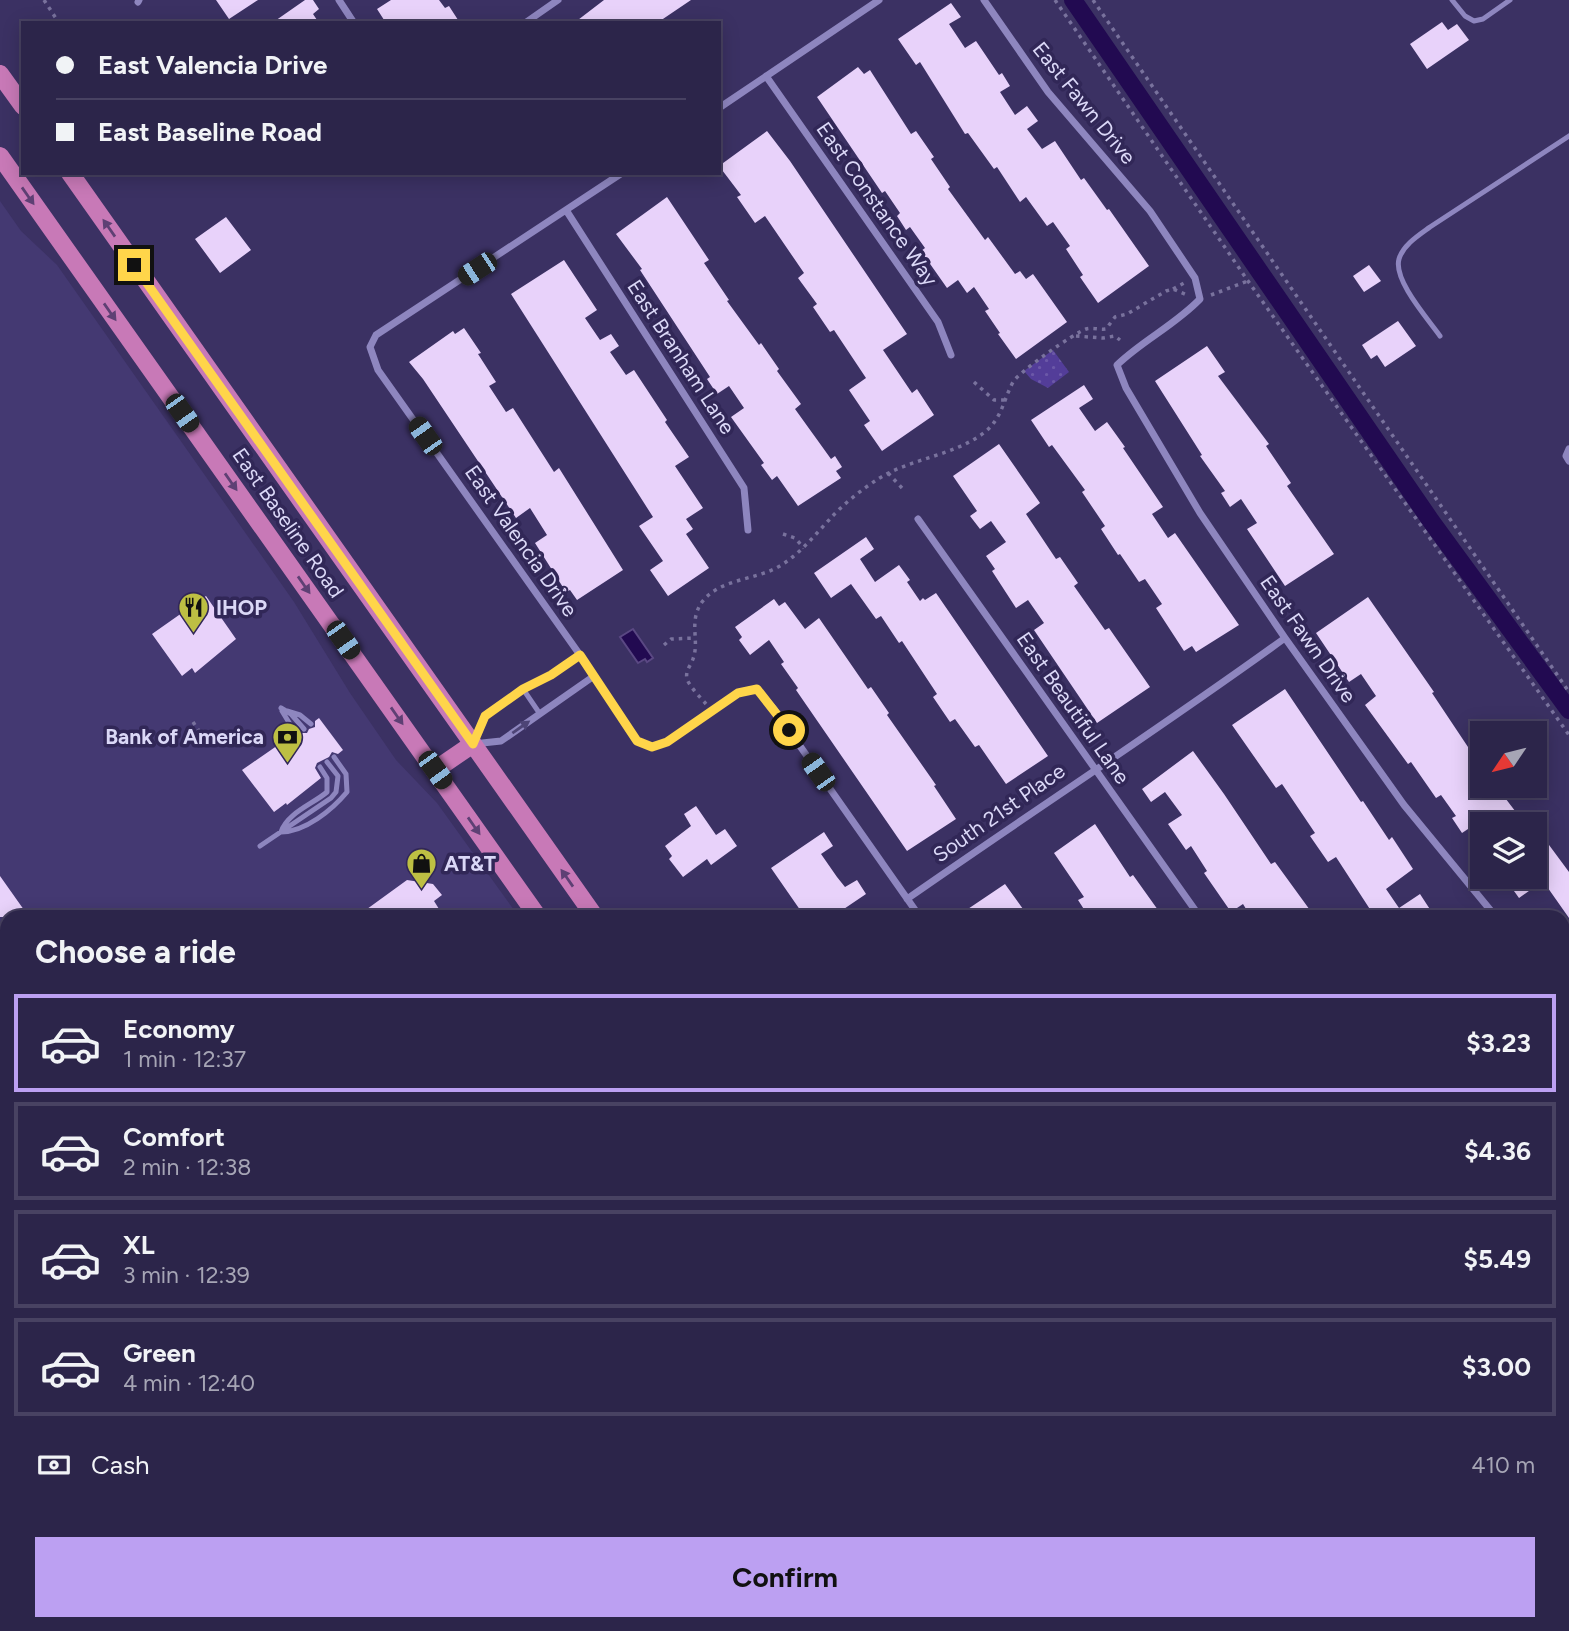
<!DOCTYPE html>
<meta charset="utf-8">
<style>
:root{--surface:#2c254a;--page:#383154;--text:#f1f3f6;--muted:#a6a5b5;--line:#484262;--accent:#bca0f2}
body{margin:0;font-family:Figtree,sans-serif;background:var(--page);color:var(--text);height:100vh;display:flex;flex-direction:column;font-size:26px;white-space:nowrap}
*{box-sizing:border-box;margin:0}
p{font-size:23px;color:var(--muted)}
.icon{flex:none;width:38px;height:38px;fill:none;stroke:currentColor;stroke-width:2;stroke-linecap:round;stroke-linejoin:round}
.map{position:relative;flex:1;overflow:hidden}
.drawer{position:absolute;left:0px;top:910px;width:1570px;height:721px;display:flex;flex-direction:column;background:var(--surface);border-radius:21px 21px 0 0;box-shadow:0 4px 18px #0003,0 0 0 2px var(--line)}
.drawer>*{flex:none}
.banner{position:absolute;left:21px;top:21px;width:700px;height:154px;border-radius:0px;box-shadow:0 4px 18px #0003,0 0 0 2px var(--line);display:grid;align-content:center;height:154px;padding:0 35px;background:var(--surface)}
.needle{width:46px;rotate:235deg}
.fabs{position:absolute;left:1470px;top:721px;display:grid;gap:14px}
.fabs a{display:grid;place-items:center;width:77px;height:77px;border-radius:0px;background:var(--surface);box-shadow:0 4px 18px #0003,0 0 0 2px var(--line);font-size:35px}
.end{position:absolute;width:32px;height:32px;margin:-16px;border:9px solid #ffd54a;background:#111;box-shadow:0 0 0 4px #111}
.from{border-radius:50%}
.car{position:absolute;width:21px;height:42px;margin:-21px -10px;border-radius:9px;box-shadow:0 0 5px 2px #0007;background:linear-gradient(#222 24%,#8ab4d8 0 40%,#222 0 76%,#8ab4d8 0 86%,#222 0)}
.banner b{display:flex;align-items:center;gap:24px;height:66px;font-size:26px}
.banner b+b{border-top:2px solid var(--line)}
.banner i{width:18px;height:18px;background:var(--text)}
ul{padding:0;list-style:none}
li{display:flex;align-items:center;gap:21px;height:98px;margin:0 14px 10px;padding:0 21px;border:4px solid var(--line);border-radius:0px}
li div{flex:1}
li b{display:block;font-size:26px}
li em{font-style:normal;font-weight:700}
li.selected{border-color:var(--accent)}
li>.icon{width:63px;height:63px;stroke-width:1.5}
h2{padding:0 35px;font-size:32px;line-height:84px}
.pay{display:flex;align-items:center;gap:18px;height:77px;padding:0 35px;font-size:26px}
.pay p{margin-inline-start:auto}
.action{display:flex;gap:14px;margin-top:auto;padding:14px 35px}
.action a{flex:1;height:80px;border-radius:0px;background:var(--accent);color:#111;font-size:28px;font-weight:700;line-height:80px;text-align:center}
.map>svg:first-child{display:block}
.built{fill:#443972}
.grass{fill:url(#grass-dots)}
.water{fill:#220a51;stroke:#5a4883;stroke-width:2}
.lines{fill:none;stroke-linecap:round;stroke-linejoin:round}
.canal{stroke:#220a51;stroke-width:18}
.building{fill:#e8d2fa}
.path{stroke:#79729d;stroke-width:3.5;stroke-dasharray:3.5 5;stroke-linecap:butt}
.service{stroke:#8e86bf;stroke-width:5}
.minor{stroke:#8e86bf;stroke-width:7}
.primary{stroke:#c879b7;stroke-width:18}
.oneway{fill:#5e4074}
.oneway2{fill:#4d4476}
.route{stroke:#ffd54a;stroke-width:9}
.labels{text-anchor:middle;stroke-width:7;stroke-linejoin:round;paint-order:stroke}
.street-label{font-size:21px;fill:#dbd8f7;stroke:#312757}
.poi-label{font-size:21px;font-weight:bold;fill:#dbd8f7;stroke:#312757;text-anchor:start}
</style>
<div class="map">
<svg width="1569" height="1631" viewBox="0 0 1569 1631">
<defs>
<pattern id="grass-dots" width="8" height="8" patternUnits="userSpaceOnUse" patternTransform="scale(1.75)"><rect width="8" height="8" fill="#533d99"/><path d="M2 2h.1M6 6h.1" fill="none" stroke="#6b58a8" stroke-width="1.8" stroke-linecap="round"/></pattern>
</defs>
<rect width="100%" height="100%" fill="#3b3163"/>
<path class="built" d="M0,201L21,231L57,265L294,602L350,693L396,760L437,803L519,917H7V1514L0,1501Z
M413,1624H714L704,1631H403Z"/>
<path class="grass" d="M1053,350L1069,372L1048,388L1031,379L1024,371Z"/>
<path class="water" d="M633,629L653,658L647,662L645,659L638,663L620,637Z"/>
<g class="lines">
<path class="canal" d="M1073,0L1431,521L1569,710
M0,1553L7,1566
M39,1624L44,1631"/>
</g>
<path class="building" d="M216,0H258L229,19Z
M305,0H313L319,9L313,14L319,23H272Z
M391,0H439L445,8L449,6L460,23H386L377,9Z
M604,0H691L657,23H574Z
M951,3L961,17L949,24L965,48L976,41L999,75L1002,73L1010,86L1000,92L1015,115L1027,106L1038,121L1027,129L1042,149L1055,141L1081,180L1084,178L1107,210L1109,209L1149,266L1098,303L1080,277L1083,275L1066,249L1070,246L1053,222L1047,226L1026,197L1020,202L997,167L994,169L968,133L965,134L920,62L916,65L898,39Z
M1442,22L1448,30L1457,24L1469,40L1427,69L1410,44Z
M858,67L864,74L870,70L911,134L916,131L934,157L931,159L950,187L948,189L985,240L988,237L1015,274L1020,271L1026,279L1033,274L1067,322L1016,359L998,334L1000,333L985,311L989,309L974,287L967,293L958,280L947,288L921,251L925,248L910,227L906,230L897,216L900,213L885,191L882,193L817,97Z
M767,131L790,161L907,334L883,350L912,393L917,389L934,415L882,451L864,425L870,421L849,390L866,378L834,330L830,332L813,307L817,304L798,278L804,273L765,216L755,223L737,197L741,195L719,166Z
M667,197L709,260L704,263L729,300L727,301L759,345L761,343L779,369L777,371L801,404L795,409L831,459L835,456L842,467L836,471L841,478L798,506L777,476L772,480L761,465L764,463L731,417L744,408L729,386L717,394L707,379L710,377L640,270L642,269L616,234Z
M226,217L251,250L220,273L195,239Z
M564,260L597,310L585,318L600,340L611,334L619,346L610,352L626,375L634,370L667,420L665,422L689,457L675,466L703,508L686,519L693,529L686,534L709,568L668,596L650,570L663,561L639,526L653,517L511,294Z
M1369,265L1381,281L1364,292L1353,276Z
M1398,321L1416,346L1385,367L1377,355L1371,359L1362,345Z
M464,328L481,353L478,354L496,382L489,386L506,412L513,408L554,472L559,468L623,570L577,600L570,590L566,592L535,543L547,535L530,508L516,518L423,379L409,362L453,331L455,334Z
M1207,346L1225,372L1218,376L1269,444L1266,446L1291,483L1287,486L1334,554L1285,586L1247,529L1257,523L1241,499L1230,507L1221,493L1225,491L1200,456L1202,455L1155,381Z
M1084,385L1093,399L1079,408L1095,431L1107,422L1125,447L1123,448L1163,507L1152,514L1168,538L1175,533L1239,625L1196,652L1192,646L1184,651L1156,608L1162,604L1145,579L1139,582L1120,554L1118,555L1101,529L1105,526L1082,492L1085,490L1052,445L1049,447L1031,420Z
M999,444L1040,503L1026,514L1056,559L1060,557L1078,583L1074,586L1105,630L1109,628L1150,687L1097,723L1034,630L1044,623L1028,600L1016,608L992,571L995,569L986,556L1006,542L991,521L980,529L970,516L977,511L953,476Z
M866,537L874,549L860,559L875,582L899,565L910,580L907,582L920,601L923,598L925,600L936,593L1048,756L1006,784L979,745L975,747L955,719L950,722L933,697L937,694L902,641L899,643L881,616L876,619L851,584L831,598L814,573Z
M206,596L236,639L195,673L192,668L182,676L152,634Z
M1368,597L1434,692L1432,693L1468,747L1471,746L1482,763V786H1496L1525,824H1482V848L1468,829L1462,833L1452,818L1456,816L1441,795L1436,798L1411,762L1408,764L1365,705L1376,696L1361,674L1349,682L1316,633Z
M774,599L779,606L785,602L805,629L819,618L868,689L871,687L889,713L887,715L936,785L934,786L956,819L907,851L796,690L798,688L781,664L784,662L769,640L750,655L739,640L742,637L735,627Z
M1285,689L1361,802L1363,801L1389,840L1392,837L1413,869L1386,889L1399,908L1420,894L1435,917H1375L1336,857L1328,862L1310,836L1315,833L1282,784L1276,788L1232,725Z
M319,718L343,750L338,754L332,752L329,757L317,763L315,768L321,778L287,805L286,803L274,812L242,770L281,743L282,745L292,737L298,739L301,733H307L309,729L315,727V721Z
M1193,751L1224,794L1271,864L1275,862L1315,917H1251L1243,904L1231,912L1204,873L1207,871L1191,846L1186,850L1168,824L1182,815L1165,792L1151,802L1142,789Z
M696,806L716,835L725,829L737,846L711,865L707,859L683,877L669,859L672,856L665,846L691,826L684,814Z
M1095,824L1130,877L1133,875L1163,917H1089L1078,900L1084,897L1054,853Z
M1535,826L1569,872V918L1543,881L1519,898L1504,877H1535Z
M824,832L833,846L821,854L837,877L845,887L857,880L866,894L832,917H805L771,868Z
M0,876L29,917H0Z
M407,880L433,884L442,895L434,901L444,917H356Z
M1005,884L1023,909L1011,917H956Z"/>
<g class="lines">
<path class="path" d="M44,0L59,23
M1055,0L1248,281L1569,735
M1093,0L1569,692
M105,23L109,21
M1173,289L1186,282
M1211,295L1248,281
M1076,336L1103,338L1115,336L1120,340
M974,382L994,400H1005
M888,473L902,488
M783,534L795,538L804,548
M664,645L671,639L694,638
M706,704C700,697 690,687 687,679C685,671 691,665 693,659C700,640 688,622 702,602C719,579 755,580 778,567C799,555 813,537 829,520C842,505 861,490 878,479C911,458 954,456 985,432C1002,418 1003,401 1013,382C1019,372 1074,333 1086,329C1092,327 1100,330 1106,329L1115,317L1127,314L1166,291L1173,289L1187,295
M193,722L209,746
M0,1248L7,1245
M0,1518L7,1530
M0,1603L7,1615
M13,1624L17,1631
M61,1624L65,1631
M1374,1624L1381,1631"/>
<path class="service" d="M1452,0L1465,16L1474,21L1483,19L1510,0
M1440,336C1428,319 1393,280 1399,259C1403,245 1419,235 1430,227L1569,136
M523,689L540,714
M281,708L291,714L304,729
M282,711L296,734
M287,711L300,715L311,724
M320,767L327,778V792C313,804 287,813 281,832C305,832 332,810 347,792L346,774L334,757
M260,846L331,798L336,792L338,776L327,762"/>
<path class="minor" d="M339,0L354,23
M984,0L1048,92L1150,211L1195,278L1200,299C1175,325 1143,340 1117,365L1126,388L1200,513L1285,638L1404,805L1496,917
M138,2L139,0
M525,23L558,0
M766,76L938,322L951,355
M719,108L879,0
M622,173L376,335L370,347L378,370L580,655L637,741L652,747L667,742L738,693L757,689L774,709L920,917
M566,210L744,488L748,530
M1569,449L1566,456L1569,461
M918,519L1200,917
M580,655L551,675L523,689L485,716L473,744L501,741L594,676
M907,899C1033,811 1161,728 1285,638
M1563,1047L1569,1043
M106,1629L114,1624"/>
<path class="primary" d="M0,74L23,106
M0,156L538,917
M70,173L595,917
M435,770L473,744
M1035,1624L1040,1631
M1090,1624L1095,1631"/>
</g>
<defs><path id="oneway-solid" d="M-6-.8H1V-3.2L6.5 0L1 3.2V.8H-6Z" transform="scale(1.75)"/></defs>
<g class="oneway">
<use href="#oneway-solid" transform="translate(28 196) rotate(55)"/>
<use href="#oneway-solid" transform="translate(109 228) rotate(-125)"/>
<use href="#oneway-solid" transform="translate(110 312) rotate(55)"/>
<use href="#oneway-solid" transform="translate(231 482) rotate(55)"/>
<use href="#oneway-solid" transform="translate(304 585) rotate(55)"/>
<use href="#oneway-solid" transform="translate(397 716) rotate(55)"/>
<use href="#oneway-solid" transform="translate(474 826) rotate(55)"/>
<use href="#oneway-solid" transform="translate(567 878) rotate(-125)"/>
</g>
<use class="oneway2" href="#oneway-solid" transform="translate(521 727) rotate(-35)"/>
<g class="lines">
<path class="route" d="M134,265L473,744L485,716L523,689L551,675L580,655L637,741L652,747L667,742L738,693L757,689L789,730"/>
</g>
<defs>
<symbol id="restaurant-pin" viewBox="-11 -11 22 30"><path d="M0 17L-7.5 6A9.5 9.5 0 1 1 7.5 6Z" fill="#bdbf43" stroke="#312757"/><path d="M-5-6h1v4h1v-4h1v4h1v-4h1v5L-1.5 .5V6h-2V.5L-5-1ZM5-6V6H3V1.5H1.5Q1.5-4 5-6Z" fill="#111"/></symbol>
<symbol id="bank-pin" viewBox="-11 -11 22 30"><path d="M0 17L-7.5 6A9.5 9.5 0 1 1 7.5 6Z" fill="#bdbf43" stroke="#312757"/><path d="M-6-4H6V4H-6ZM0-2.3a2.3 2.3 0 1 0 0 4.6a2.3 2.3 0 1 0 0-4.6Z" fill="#111"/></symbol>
<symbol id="shop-pin" viewBox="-11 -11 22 30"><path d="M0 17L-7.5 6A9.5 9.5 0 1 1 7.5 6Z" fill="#bdbf43" stroke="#312757"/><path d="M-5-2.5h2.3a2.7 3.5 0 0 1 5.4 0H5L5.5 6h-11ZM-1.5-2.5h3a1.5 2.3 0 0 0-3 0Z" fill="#111"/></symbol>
</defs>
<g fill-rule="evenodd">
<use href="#restaurant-pin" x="176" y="590" width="35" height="47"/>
<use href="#bank-pin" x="270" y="720" width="35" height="47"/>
<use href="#shop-pin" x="404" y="846" width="35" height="47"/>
</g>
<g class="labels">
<g class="street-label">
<text transform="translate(1084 103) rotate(51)" y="7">East Fawn Drive</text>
<text transform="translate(877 204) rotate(55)" y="7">East Constance Way</text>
<text transform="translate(681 357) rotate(57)" y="7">East Branham Lane</text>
<text transform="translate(288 523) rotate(55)" y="7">East Baseline Road</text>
<text transform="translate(521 541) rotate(55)" y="7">East Valencia Drive</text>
<text transform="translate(1308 639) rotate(55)" y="7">East Fawn Drive</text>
<text transform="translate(1073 708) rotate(55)" y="7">East Beautiful Lane</text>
<text transform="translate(999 813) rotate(-35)" y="7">South 21st Place</text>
</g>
<g class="poi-label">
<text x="216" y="615">IHOP</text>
<text x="264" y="744" text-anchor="end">Bank of America</text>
<text x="444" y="871">AT&amp;T</text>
</g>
</g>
</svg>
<div class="fabs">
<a><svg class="needle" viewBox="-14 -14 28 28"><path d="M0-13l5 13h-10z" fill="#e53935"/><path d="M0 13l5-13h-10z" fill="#a6a5b5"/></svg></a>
<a><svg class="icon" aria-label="layers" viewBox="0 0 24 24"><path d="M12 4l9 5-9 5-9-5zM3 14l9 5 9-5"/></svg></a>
</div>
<i class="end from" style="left:789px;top:730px"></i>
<i class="end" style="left:134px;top:265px"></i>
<i class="car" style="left:477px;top:269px;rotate:237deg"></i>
<i class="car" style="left:182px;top:413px;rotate:145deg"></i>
<i class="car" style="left:425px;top:436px;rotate:325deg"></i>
<i class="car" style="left:343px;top:640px;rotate:145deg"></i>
<i class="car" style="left:435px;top:770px;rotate:144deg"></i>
<i class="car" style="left:818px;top:772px;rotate:325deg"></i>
<div class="banner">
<b><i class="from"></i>East Valencia Drive</b>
<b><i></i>East Baseline Road</b>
</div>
<section class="drawer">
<h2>Choose a ride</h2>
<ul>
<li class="selected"><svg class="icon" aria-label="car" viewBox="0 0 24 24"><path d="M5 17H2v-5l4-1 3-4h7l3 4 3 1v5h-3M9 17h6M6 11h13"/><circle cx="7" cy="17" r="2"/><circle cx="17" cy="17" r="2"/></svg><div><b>Economy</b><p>1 min · 12:37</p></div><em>$3.23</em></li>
<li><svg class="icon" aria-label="car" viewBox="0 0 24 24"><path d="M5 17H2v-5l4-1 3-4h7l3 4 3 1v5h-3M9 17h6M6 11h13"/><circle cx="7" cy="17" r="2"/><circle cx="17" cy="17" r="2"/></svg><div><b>Comfort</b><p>2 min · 12:38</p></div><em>$4.36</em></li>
<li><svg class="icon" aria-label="car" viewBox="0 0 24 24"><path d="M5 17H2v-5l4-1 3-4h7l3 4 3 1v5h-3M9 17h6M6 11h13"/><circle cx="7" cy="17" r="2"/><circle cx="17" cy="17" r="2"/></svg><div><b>XL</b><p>3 min · 12:39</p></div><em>$5.49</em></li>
<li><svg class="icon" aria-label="car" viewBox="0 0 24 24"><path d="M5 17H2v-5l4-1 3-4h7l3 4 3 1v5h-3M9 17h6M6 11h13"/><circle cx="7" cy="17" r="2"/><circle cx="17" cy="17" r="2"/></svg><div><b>Green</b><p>4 min · 12:40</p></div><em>$3.00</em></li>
</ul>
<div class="pay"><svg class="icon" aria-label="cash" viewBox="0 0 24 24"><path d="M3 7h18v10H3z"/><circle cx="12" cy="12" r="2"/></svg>Cash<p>410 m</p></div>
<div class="action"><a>Confirm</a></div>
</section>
</div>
